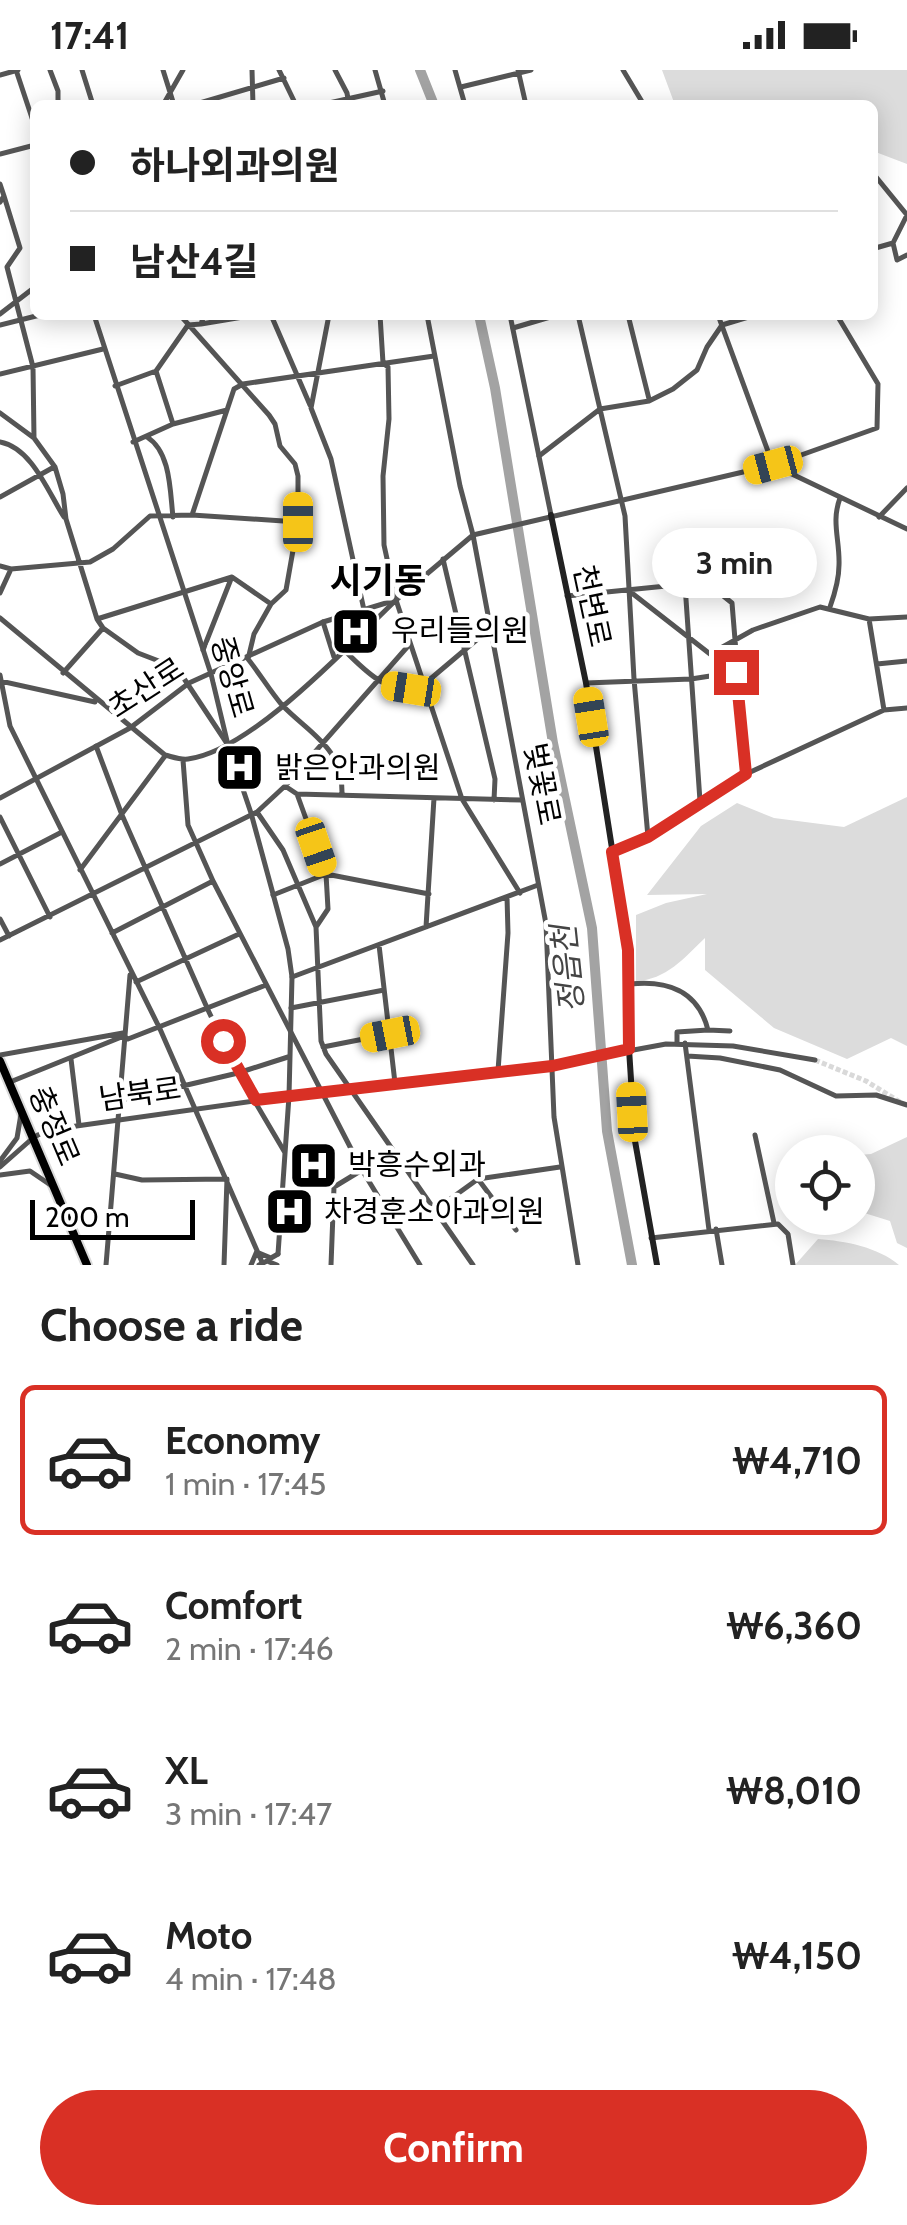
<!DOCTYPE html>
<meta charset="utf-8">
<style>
:root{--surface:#fff;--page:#f2f2f2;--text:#222;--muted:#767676;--line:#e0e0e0;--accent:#d93025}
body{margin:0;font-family:Cabin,"Noto Sans KR",sans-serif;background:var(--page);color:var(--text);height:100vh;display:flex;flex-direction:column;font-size:38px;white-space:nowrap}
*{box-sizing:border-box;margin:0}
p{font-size:32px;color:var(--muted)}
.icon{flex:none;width:55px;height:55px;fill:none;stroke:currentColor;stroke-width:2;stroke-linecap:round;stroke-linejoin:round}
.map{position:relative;height:1195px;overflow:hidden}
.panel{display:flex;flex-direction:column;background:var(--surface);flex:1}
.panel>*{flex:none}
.hud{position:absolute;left:30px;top:30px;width:848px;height:220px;border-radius:15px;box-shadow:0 5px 25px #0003;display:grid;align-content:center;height:220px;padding:0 40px;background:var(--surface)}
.buttons{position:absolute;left:775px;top:1065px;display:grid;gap:20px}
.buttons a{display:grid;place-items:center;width:100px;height:100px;border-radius:50%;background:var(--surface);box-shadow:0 5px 25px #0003;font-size:50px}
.scale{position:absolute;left:30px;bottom:25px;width:165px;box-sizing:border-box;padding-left:10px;border:5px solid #000;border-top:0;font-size:28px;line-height:35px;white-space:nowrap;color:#000;-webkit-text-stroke:8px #fff;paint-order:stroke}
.end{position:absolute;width:45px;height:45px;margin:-22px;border:12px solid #d93025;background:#fff;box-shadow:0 0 0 5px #fff}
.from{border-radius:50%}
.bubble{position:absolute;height:70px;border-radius:35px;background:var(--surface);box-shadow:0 5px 25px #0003;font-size:32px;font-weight:800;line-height:70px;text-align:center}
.car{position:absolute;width:30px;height:60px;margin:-30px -15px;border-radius:12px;box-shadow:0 0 8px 2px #0007;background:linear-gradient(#f5c518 24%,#345 0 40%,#f5c518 0 76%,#345 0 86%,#f5c518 0)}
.hud b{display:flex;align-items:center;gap:35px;height:95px;font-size:38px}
.hud b+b{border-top:2px solid var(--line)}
.hud i{width:25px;height:25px;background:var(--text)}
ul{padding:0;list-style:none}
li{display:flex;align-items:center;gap:30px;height:150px;margin:0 20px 15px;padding:0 20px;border:5px solid transparent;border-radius:15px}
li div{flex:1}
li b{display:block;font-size:38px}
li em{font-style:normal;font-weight:800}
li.selected{border-color:var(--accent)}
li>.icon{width:90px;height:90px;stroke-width:1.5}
h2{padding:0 40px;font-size:45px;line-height:120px}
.action{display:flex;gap:20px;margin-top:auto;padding:20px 40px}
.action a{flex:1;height:115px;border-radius:60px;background:var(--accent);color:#fff;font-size:40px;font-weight:800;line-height:115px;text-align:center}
.status{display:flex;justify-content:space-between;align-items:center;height:70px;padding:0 50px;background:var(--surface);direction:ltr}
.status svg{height:28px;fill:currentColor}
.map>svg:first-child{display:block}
.green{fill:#dcdcdc}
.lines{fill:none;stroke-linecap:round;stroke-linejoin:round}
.river{stroke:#a3a3a3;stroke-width:10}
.tertiary-tunnel{stroke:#d9d9d9;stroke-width:5;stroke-dasharray:5 2.5;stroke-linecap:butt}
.primary-casing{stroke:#dbdbdb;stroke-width:12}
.minor{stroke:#555;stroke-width:5}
.tertiary{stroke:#555;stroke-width:5}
.secondary{stroke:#222;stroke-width:6}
.primary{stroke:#000;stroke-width:8}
.route{stroke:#d93025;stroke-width:12}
.labels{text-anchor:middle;stroke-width:9;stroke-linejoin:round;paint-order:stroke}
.street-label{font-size:30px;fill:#000;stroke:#fff}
.poi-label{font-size:30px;fill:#000;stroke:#fff;text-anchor:start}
.water-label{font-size:32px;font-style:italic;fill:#444;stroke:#fff}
.quarter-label{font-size:35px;font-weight:bold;fill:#000;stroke:#fff}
</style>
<div class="status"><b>17:41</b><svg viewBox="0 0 49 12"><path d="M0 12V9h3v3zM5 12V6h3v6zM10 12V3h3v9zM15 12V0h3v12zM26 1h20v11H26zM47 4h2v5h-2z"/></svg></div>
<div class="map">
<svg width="907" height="1195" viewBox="0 0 907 1195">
<rect width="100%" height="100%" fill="#fff"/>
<path class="green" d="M662,0H907V94L873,81L872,35H675Z
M907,727V976L891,968L847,989L774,958L705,900V868C684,888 666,910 636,911V845L666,833L707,824L647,825L701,756L737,733L774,748L844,757Z
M907,1067V1178L897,1173L890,1151L858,1141V1085L871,1084Z
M818,1169C845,1171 878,1177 899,1195H795Z"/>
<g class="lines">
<path class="river" d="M420,0L434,35
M479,245L495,318L553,673L592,858L607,1061L632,1195"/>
<path class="tertiary-tunnel" d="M815,990L866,1011L900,1032"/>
<defs>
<path id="primary" d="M0,991L87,1195"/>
</defs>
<use href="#primary" class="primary-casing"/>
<path class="minor" d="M50,0L58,21V35
M82,0L93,35
M163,0L174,35
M252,0L253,35
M279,0L296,35
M335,0L347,23L349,35
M518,0L526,35
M0,5L18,0
M461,17L531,0
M163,35L183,0
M193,35L284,8
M320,35L383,21
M0,84L35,75
M872,102L907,145L893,173L897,190L907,185
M0,114L4,126L0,132
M4,126L20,178L7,197L33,297L34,368
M872,179L893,173
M0,244L35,217
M180,245L269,345L275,354L280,376L295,394L298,406V452L286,520L271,534L254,564L248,589C260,604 270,621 282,635C311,665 343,677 342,725
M271,245L310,335
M329,245L311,338L331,389L364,540L372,553
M380,245L383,293L388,297L389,349L383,406L384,475L396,530L462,729L520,823
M578,245L625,446L634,609L648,767
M628,245L649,329
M201,254L255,245
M513,258L557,245
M0,304L103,279
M115,316L156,301
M0,343L34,368L55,397L63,424L66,449L97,549L103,558L138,583L177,598L226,672
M173,354L156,301L188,255L201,254L204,245
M147,367C171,382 170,422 173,447
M0,372C32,378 48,422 64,447
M133,372L173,354L227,340
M539,386L600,339L649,331L673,319L697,300L707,277L722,255L755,245
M773,395L877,358L878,314L838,247
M0,427L54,397
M192,445L234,319L243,314L434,286
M879,447L907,418
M443,489L495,709L494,730
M0,496L11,499L90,492L113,479L150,446L192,445L298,452
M685,515L700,731
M628,520L710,584L753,560L820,537L869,549L884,640
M0,523L11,499
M567,526L706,512L732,533L746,704
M830,537C835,523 839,510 839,495C840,470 831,452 840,428
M0,548L165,685C173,687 180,690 188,689C251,681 348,576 394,532
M97,549L232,507L271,534
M869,549L907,547
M323,552L334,587
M203,580L231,509
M344,580C367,602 387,626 422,616L480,567L490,565
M877,594L907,591
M63,603L103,558
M0,605L10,656L160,959L262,1192
M0,611L95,632
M586,613L691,609L736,602
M96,676L122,745L208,940L238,1003L284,1081
M183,690L188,755L213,811L362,1100L420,1195
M285,716L297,724L522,730
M297,724L326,804L328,839L316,857
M257,742L283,780L316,857L321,971L326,984L473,1195
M0,747L50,847
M612,782L648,767L746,704L884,640L907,638
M0,794L60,763
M80,800L165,686
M273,825L326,804L429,824
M0,849L9,866
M426,857L434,728
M112,863L213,811
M0,870L257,742L285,716L409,575
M379,875L395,1013
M292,907L538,815
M136,912L239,864
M630,914C666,910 698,920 708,960L677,962V973
M291,938L384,920
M708,960L730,961
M685,973L709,1160
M323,977L389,964
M0,985L123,963
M687,986L720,988L780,1000L836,1026L876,1025L907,1035
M71,989L79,1055
M498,1001L508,863L507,827
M10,1012L124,966L128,969L266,915
M119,1031L238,1003L288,987
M755,1065L774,1153
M115,1104L142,1110L227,1109L224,1195
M478,1109L516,1160
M435,1140L478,1109L560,1097
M716,1159L722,1195
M651,1168L778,1154L788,1164L793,1195
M259,1183L271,1188L278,1184
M106,1195L130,905
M251,1195L257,1181
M331,1195L334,1117L362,1100"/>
<path class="tertiary" d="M16,0L35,57
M375,0L385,35
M455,0L465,35
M623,0L644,35
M94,245L211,604L228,675L251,743L288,879L292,907L289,1026L278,1184
M427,245L460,416L473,465L546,854L554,1047L578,1195
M510,245L551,445
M718,245L773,395L907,459
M0,255L40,245
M0,728L130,658L189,613L323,552L396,530L473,465L773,395
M0,1091L17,1068L21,1044
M0,1097L34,1067L48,1060L289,1026L552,995L666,974L733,976L815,990
M0,1105L30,1101L52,1116
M259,1195L267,1191L277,1195"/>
<path class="secondary" d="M551,445L586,613L628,880L629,979L635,1071L657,1195"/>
<use href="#primary" class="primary"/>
</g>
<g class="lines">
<path class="route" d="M223,971L256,1030L552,996L629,979L628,880L612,782L648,767L746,704L736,602"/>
</g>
<defs>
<symbol id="hospital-square" viewBox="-11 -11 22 22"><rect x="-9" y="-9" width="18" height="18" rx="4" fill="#000" stroke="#fff"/><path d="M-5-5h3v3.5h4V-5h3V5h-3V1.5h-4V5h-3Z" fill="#fff"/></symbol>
</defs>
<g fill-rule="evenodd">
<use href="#hospital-square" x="328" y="534" width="55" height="55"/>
<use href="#hospital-square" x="212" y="670" width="55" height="55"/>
<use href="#hospital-square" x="286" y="1068" width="55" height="55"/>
<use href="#hospital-square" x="262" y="1114" width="55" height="55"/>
</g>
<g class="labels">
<g class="street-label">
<text transform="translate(592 536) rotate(78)" y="10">천변로</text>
<text transform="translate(232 607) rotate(74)" y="10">중앙로</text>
<text transform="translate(146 618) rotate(-33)" y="10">초산로</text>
<text transform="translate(542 714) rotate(79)" y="10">벚꽃로</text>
<text transform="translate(140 1024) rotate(-8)" y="10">남북로</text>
<text transform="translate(54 1056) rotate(67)" y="10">충정로</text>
</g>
<g class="poi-label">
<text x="391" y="571">우리들의원</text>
<text x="275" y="708">밝은안과의원</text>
<text x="348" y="1105">박흥수외과</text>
<text x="324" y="1152">차경훈소아과의원</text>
</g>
<g class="water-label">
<text transform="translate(568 899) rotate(-96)" y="11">정읍천</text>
</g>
<g class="quarter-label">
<text x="378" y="523">시기동</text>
</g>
</g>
</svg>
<div class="buttons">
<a><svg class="icon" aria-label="locate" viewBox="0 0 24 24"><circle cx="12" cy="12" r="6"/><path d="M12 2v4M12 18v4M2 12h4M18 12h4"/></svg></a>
</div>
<div class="scale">200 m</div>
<i class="end from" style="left:223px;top:971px"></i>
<i class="end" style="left:736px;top:602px"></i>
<div class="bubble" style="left:652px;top:458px;width:165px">3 min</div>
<i class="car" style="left:773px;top:395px;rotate:255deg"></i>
<i class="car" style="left:298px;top:452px;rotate:0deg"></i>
<i class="car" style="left:411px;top:619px;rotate:279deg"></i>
<i class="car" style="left:591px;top:647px;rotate:351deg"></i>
<i class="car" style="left:316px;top:777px;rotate:161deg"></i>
<i class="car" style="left:390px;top:964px;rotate:259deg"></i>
<i class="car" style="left:632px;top:1042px;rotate:357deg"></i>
<div class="hud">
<b><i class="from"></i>하나외과의원</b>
<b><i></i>남산4길</b>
</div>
</div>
<section class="panel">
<h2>Choose a ride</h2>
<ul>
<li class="selected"><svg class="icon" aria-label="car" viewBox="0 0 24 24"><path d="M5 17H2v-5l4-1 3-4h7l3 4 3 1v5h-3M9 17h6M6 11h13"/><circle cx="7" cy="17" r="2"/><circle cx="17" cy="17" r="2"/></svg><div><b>Economy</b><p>1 min · 17:45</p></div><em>₩4,710</em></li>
<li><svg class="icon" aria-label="car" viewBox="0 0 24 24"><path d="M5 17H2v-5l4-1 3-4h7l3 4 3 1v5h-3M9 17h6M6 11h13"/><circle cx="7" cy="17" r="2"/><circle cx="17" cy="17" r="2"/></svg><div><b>Comfort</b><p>2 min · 17:46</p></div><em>₩6,360</em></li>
<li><svg class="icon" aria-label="car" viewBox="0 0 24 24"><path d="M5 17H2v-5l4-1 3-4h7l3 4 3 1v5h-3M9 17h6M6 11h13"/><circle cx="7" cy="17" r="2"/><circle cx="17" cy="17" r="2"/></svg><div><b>XL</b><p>3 min · 17:47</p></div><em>₩8,010</em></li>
<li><svg class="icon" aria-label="car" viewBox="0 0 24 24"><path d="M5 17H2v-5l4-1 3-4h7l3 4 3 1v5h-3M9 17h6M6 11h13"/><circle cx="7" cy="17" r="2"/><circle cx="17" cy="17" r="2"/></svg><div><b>Moto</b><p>4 min · 17:48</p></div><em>₩4,150</em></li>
</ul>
<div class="action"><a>Confirm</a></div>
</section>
